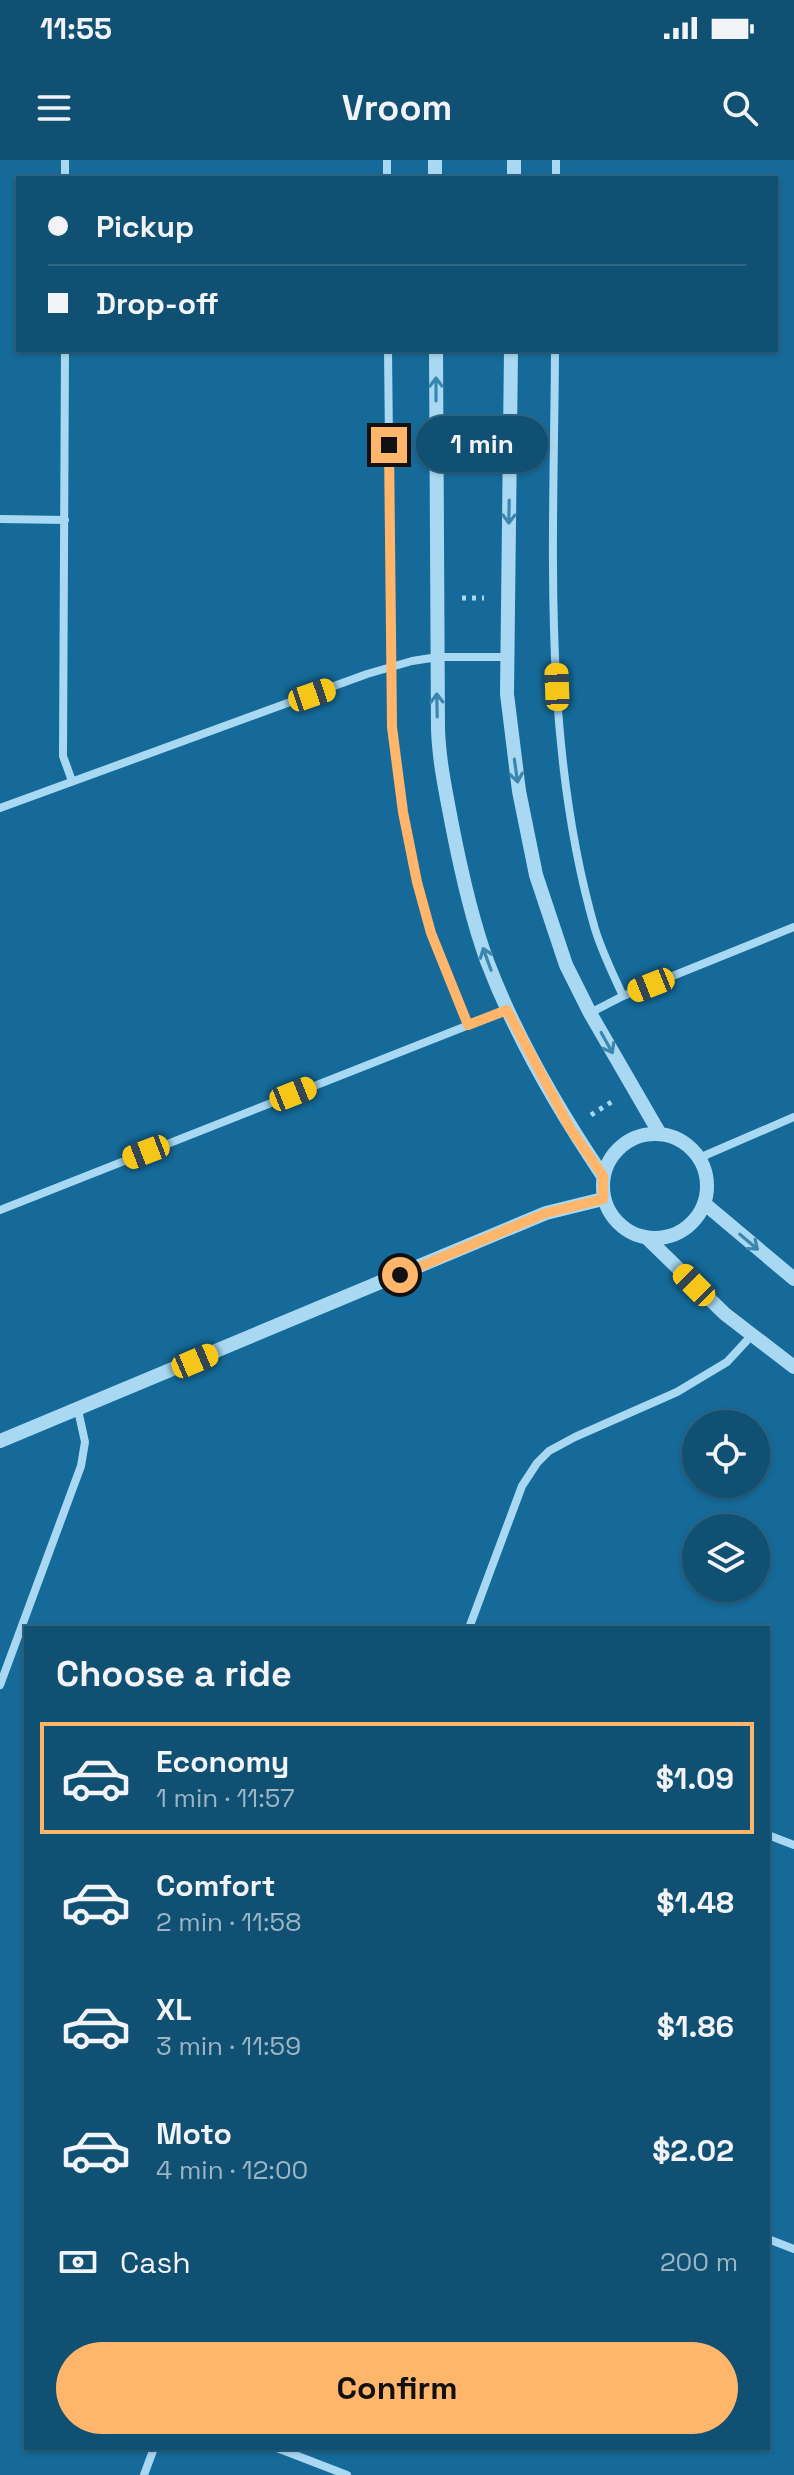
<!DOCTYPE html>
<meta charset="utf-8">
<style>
:root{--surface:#105073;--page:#1e5a7b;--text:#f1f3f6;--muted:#9cb5c4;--line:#306785;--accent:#ffb66a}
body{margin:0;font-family:"Space Grotesk",sans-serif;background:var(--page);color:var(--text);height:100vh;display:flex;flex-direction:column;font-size:30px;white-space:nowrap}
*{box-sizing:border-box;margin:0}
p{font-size:26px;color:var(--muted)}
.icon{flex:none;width:44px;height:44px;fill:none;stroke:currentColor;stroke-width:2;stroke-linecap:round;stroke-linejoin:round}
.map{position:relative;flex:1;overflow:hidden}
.panel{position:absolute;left:24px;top:1466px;width:746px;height:824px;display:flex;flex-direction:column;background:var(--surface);border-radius:0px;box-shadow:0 2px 6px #0004,0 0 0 2px var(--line)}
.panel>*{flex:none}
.banner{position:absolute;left:16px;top:16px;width:762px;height:176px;border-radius:0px;box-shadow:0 2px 6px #0004,0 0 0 2px var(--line);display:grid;align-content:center;height:176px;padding:0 32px;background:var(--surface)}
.controls{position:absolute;left:682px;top:1250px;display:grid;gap:16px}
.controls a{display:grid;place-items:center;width:88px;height:88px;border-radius:50%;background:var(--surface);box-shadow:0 2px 6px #0004,0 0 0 2px var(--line);font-size:40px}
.end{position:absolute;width:36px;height:36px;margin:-18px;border:10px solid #ffb66a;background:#111;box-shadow:0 0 0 4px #111}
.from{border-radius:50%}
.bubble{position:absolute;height:56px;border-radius:28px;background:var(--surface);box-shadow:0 2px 6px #0004,0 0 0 2px var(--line);font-size:26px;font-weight:700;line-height:56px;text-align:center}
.car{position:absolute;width:24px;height:48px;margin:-24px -12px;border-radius:10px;box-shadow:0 0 6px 2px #0007;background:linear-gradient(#f5c518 24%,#345 0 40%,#f5c518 0 76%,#345 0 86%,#f5c518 0)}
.banner b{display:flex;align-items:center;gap:28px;height:76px;font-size:30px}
.banner b+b{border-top:2px solid var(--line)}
.banner i{width:20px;height:20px;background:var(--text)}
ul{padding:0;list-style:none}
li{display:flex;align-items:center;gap:24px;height:112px;margin:0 16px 12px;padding:0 16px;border:4px solid transparent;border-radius:0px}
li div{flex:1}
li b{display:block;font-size:30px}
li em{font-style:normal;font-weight:700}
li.selected{border-color:var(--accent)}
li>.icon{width:72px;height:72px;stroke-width:1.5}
h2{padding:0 32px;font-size:36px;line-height:96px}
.pay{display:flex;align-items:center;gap:20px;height:88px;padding:0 32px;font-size:30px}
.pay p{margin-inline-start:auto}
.action{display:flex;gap:16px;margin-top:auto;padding:16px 32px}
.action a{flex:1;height:92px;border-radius:48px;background:var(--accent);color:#111;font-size:32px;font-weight:700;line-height:92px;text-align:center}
.status{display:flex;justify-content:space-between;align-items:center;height:56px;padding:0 40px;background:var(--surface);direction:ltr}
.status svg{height:22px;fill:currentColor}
header{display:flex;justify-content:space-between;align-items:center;height:104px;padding:0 32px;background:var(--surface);font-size:36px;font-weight:700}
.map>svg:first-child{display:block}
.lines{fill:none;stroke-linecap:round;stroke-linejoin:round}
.path{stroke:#a9d9f2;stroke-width:5;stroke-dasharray:4 6;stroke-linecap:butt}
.minor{stroke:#a9d9f2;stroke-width:8}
.tertiary{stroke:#a9d9f2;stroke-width:14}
.oneway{stroke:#3a86af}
.route{stroke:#ffb66a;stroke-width:10}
</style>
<div class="status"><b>11:55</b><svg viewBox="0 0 49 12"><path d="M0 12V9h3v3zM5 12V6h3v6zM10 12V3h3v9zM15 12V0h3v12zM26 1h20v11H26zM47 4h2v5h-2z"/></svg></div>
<header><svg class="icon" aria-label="menu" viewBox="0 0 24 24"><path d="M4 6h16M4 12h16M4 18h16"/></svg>Vroom<svg class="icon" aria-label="search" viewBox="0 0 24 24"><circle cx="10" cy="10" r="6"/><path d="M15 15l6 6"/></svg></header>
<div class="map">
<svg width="794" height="2315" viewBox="0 0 794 2315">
<rect width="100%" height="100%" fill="#156a99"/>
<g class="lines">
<path class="path" d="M462,438H484
M591,955L613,941"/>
<path class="minor" d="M65,0V18
M387,0V18
M556,18V0
M65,190L63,596L72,621
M388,190L392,567L403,652L417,722L431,773L468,865
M555,190C554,382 541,582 595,769C602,792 613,814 623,836
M0,359L65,360
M0,648L367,514L412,501L438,497H507
M590,853L623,836L794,767
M699,998L794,957
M0,1050L507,850
M469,1468L522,1326L537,1303L549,1291L575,1277L677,1232L727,1202L752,1175
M0,1525L81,1306L85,1282L78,1250
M768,1675L794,1685
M768,2079L794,2089
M277,2288L347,2315
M144,2315L154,2288"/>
<path class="tertiary" d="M435,18V0
M514,18V0
M436,190L438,569C439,601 446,633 452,665C461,711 471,757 487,801C516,877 557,948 603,1016
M511,190L507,534L519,631L536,715L566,805L590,853L660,974
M603 1026a52 52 0 1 1 104 0a52 52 0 1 1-104 0Z
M705,1044L794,1119
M648,1079L725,1154L794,1207
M0,1281L546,1053L603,1039"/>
</g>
<defs><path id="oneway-shaft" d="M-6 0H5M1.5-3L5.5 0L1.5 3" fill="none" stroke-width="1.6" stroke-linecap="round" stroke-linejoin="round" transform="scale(2)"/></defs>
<g class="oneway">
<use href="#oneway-shaft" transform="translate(436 229) rotate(-90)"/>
<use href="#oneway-shaft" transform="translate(509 352) rotate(91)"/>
<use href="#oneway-shaft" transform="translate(437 545) rotate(-91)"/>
<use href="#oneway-shaft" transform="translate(516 611) rotate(82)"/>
<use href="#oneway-shaft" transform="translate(487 799) rotate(-110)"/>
<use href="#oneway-shaft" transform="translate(607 883) rotate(61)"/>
<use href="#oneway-shaft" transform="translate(749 1082) rotate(40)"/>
</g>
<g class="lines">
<path class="route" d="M389,285L392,567L403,652L417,722L431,773L468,865L507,850L570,968L603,1016V1039L546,1053L400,1115"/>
</g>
</svg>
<div class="controls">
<a><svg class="icon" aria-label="locate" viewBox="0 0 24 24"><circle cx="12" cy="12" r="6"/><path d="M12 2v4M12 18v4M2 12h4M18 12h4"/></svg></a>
<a><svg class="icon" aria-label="layers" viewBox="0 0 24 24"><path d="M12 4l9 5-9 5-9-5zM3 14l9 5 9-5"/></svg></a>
</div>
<i class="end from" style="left:400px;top:1115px"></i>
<i class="end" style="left:389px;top:285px"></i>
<div class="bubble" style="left:416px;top:256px;width:132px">1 min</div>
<i class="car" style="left:557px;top:527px;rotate:358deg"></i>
<i class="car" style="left:312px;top:535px;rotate:71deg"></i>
<i class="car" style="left:651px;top:825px;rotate:248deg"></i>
<i class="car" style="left:293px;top:934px;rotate:68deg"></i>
<i class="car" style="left:146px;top:992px;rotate:249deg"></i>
<i class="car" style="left:694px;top:1125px;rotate:315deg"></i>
<i class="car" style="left:195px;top:1201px;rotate:67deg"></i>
<div class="banner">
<b><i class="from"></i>Pickup</b>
<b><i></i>Drop-off</b>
</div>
<section class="panel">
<h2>Choose a ride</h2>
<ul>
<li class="selected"><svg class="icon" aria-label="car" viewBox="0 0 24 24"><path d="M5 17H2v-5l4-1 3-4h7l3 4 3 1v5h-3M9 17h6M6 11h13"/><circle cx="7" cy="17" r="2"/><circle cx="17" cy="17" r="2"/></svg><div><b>Economy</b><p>1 min · 11:57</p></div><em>$1.09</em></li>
<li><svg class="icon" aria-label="car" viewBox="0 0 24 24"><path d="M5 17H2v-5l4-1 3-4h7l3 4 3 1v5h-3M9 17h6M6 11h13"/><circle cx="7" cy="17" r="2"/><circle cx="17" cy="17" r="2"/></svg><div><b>Comfort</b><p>2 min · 11:58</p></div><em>$1.48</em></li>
<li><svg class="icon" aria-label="car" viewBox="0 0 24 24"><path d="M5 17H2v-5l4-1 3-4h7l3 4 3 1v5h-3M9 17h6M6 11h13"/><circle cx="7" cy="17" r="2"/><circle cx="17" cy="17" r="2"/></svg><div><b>XL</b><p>3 min · 11:59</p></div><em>$1.86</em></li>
<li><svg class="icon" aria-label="car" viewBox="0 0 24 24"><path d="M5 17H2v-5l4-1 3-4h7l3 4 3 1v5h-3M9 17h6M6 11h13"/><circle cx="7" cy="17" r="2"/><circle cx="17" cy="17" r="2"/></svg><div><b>Moto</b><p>4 min · 12:00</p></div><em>$2.02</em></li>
</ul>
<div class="pay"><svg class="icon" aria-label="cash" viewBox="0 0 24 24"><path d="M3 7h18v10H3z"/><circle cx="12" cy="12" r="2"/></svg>Cash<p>200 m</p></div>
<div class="action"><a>Confirm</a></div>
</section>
</div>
